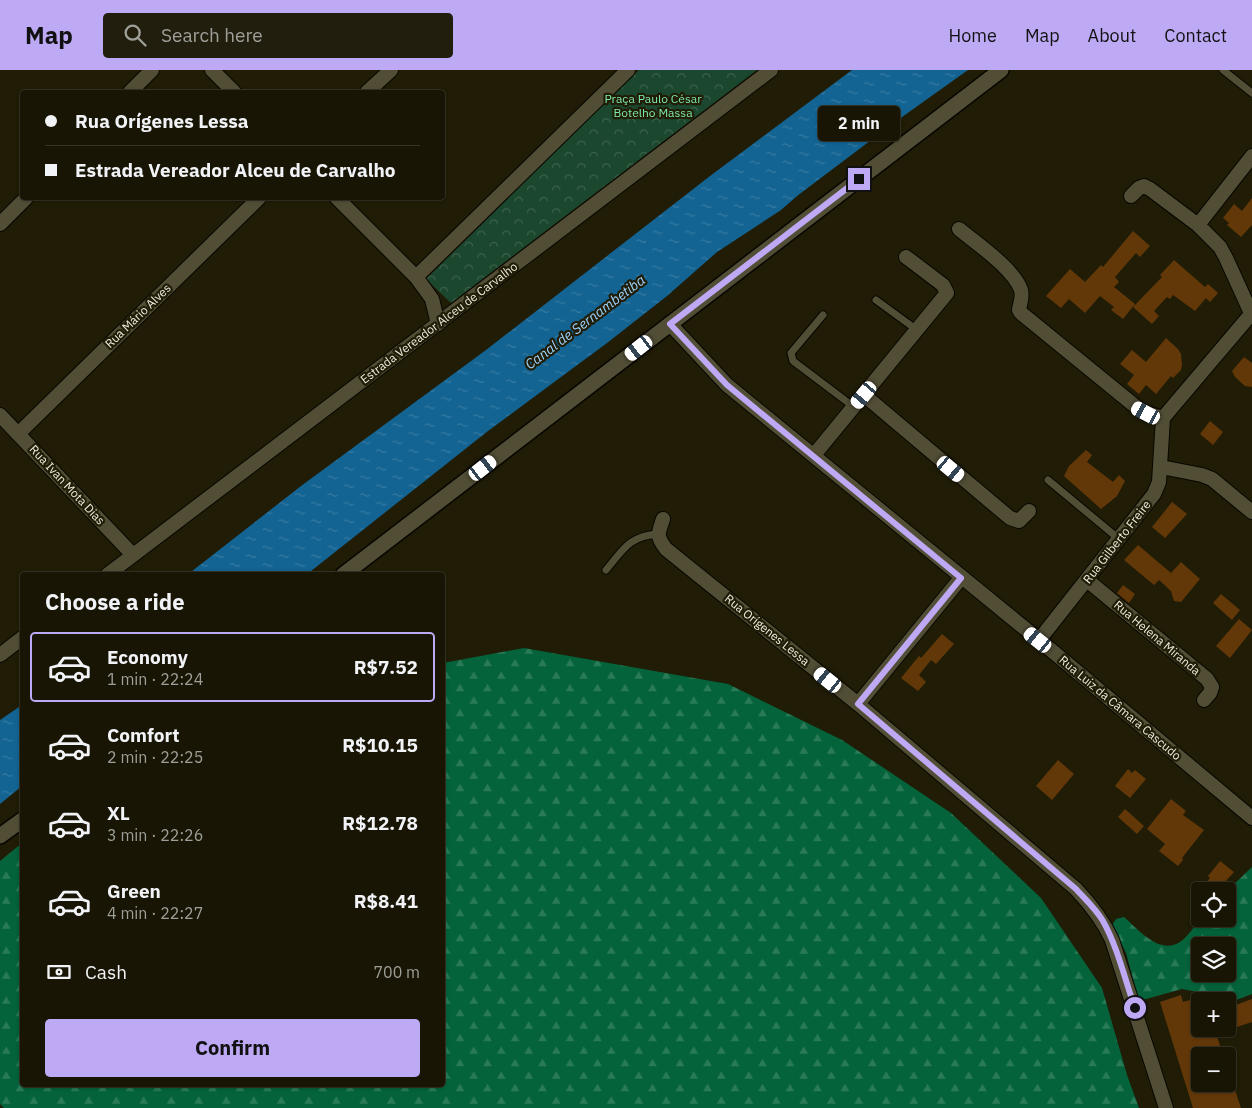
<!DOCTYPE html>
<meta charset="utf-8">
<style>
:root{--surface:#181504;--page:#211e0e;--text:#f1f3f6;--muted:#9f9f9a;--line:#363426;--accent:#bea9f5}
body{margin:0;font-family:"IBM Plex Sans",sans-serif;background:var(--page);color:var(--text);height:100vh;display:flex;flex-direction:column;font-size:19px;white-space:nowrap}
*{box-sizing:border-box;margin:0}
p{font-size:16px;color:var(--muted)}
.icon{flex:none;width:28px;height:28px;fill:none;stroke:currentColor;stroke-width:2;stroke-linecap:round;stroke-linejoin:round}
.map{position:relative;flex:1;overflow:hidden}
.sheet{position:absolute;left:20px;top:502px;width:425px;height:515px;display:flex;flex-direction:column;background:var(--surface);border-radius:5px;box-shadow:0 1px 4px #0004,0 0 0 1px var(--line)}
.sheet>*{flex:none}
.hud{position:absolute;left:20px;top:20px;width:425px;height:110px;border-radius:5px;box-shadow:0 1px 4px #0004,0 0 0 1px var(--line);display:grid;align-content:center;height:110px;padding:0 25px;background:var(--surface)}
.buttons{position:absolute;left:1191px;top:812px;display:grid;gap:10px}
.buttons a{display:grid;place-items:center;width:45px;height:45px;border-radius:5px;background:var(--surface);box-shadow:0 1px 4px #0004,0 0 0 1px var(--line);font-size:25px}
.end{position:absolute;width:22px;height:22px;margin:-11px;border:6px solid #bea9f5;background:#111;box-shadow:0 0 0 2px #111}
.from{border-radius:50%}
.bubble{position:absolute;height:35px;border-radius:5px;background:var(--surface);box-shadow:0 1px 4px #0004,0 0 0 1px var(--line);font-size:16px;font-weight:800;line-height:35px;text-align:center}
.car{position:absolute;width:15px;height:30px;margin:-15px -8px;border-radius:6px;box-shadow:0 0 4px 1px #0007;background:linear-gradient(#fff 24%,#345 0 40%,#fff 0 76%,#345 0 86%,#fff 0)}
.hud b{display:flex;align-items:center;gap:18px;height:48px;font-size:19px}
.hud b+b{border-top:1px solid var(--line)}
.hud i{width:12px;height:12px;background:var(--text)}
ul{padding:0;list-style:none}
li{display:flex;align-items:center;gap:15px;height:70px;margin:0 10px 8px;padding:0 15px;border:2px solid transparent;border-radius:5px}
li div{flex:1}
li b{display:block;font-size:19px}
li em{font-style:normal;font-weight:800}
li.current{border-color:var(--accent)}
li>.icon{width:45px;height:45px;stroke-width:1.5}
h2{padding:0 25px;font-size:22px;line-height:60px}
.pay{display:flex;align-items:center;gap:12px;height:55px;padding:0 25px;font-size:19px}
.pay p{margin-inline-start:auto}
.cta{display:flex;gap:10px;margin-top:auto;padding:10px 25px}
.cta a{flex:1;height:58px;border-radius:5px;background:var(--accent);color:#111;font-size:20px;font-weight:800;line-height:58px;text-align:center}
header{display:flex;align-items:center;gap:30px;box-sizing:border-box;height:70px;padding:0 25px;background:var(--accent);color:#111}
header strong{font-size:24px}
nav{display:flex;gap:28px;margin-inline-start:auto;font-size:18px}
.search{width:350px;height:45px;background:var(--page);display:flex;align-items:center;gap:12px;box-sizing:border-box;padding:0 18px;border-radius:5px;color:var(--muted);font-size:19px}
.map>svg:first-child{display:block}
.forest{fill:url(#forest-firs);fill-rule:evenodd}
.park{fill:url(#park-crowns)}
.water{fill:url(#water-ripples)}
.building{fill:#633808}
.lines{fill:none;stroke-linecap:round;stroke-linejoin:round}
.service-casing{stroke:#0a0600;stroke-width:9}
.minor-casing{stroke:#0a0600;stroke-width:16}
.tertiary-casing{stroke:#0a0600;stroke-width:18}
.service{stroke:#524e36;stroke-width:7}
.minor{stroke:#524e36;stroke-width:14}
.tertiary{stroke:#524e36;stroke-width:15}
.route{stroke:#bea9f5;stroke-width:6}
.labels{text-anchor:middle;stroke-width:4.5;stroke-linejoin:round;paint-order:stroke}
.park-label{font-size:12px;fill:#7febad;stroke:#201c06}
.street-label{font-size:12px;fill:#efeddf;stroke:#201c06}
.water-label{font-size:14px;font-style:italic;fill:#9dd4fd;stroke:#201c06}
</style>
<header>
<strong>Map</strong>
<div class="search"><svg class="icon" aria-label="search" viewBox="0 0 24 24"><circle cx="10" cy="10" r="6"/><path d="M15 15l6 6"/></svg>Search here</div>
<nav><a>Home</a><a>Map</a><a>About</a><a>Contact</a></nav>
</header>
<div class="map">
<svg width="1252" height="1038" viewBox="0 0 1252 1038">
<defs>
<pattern id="forest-firs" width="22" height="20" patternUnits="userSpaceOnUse" patternTransform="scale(1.25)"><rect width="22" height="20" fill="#04633a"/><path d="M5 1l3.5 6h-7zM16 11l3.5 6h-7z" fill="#297a56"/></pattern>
<pattern id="park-crowns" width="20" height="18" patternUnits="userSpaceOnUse" patternTransform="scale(1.25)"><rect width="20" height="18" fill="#1b472e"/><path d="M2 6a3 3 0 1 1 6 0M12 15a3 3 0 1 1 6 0" fill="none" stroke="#3c624c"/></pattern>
<pattern id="water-ripples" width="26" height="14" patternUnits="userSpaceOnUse" patternTransform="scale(1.25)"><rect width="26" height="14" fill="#136493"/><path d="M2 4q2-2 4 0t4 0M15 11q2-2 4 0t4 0" fill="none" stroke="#367aa2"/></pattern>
</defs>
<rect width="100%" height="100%" fill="#201c06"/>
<path class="forest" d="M524,578L728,614L842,670L951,743L1041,828L1102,918L1127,1005L1139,1038H4L0,1034V791L22,773V1015H442L443,593Z
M1252,797V924L1231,932L1208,924L1182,919L1139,931L1126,883L1112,855L1116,849L1124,847C1139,860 1159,885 1180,872C1187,868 1195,855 1201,849H1228L1227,821ZM1200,876H1228V904H1200Z"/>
<path class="park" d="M639,0H757L451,233L426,209Z"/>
<path class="water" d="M852,0H968L895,52L797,126L781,140L717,182L667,226L607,273L488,361L306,505H187L301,416L486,280L710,106Z
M22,635V716L0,734V650Z"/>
<path class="building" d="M1252,128V155L1241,167L1227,155L1229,153L1223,148L1234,134L1242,141Z
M1133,161L1150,176L1140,187L1136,183L1115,207L1119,212L1114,217L1135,234L1123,249L1111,240L1114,237L1100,226L1085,243L1069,229L1061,238L1046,226L1070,199L1085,212L1101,195L1103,197Z
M1174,190L1205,217L1208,214L1218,223L1210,232L1206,228L1195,241L1173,225L1170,229L1167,227L1154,241L1159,246L1152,254L1133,237L1162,207L1160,205Z
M1166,268L1178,279L1181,284L1182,295L1181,300L1173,308L1171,306L1156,324L1146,315L1139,324L1127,314L1134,305L1120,294L1132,280L1146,292Z
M1244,287L1252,293V317L1245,316L1235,307L1232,301Z
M1210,351L1223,362L1213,375L1200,364Z
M1086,380L1092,385L1087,392L1113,412L1119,405L1125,411L1117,426L1101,439L1064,406L1069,396Z
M1172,432L1187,444L1165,468L1152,457Z
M1138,475L1171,503L1181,492L1200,509L1181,532L1174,531L1171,521L1159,510L1154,515L1124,490Z
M1123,515L1135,524L1129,533L1117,523Z
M1221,524L1240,540L1232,550L1213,533Z
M1239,549L1252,560L1230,588L1216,576Z
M942,564L954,574L936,594L931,590L919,605L926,612L918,621L901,608L919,586L921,588Z
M1058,690L1074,704L1052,730L1036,716Z
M1128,699L1132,703L1135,700L1146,709L1130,728L1115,716Z
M1171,729L1186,741L1183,745L1204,760L1182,788L1183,790L1178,796L1159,781L1165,774L1147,759Z
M1125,739L1144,756L1137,764L1118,747Z
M1220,791L1234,802L1217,821H1198L1210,808L1208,806Z
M1181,925L1183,932L1200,927V959H1215L1223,986H1200V1021L1222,1014H1228V1012L1232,1011L1241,1038H1193L1160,932Z
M1252,929V952L1234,958L1228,938Z"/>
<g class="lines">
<defs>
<path id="service" d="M1223,0L1252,23
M876,230L917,260
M823,245L791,283L793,291L854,337
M1048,410L1119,469
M606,500C623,480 629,466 658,464"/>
<path id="minor" d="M212,0L234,22
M130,22L152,0
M367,22L391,0
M1131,126L1139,118L1144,116L1150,119L1198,155L1220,177L1226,188L1251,243
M337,128L416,207L432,229L438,254
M0,154L26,128
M1198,155L1252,86
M959,159C976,173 1014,199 1021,220C1023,228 1020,233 1019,240L1021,243L1135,336L1146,343L1163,348
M416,207L628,0
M670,254L727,315L1039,570L1252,748
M864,325L1010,448L1019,451L1029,441
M0,345L133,485
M18,364L259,128
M814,385L947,223L943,215L906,187
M1161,397L1202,405L1212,409L1252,442
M663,449C658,464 656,466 666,479L858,634L1076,819C1091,835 1103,850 1112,870L1166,1038
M107,505L771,0
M1087,510L1207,609L1212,617L1210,623L1204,630
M1039,570L1154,424L1159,412L1163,348L1252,243
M0,585L22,568
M858,634L961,508"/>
<path id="tertiary" d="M343,505L1001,0
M0,766L22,750"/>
</defs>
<use href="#service" class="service-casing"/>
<use href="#minor" class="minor-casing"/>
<use href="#tertiary" class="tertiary-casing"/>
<use href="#service" class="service"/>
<use href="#minor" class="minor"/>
<use href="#tertiary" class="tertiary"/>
</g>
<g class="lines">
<path class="route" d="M859,109L670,254L727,315L961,508L858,634L1076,819C1085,829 1096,839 1103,851C1118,878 1125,910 1135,938"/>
</g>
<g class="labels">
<g class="park-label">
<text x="653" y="33">Praça Paulo César<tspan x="653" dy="14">Botelho Massa</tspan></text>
</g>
<g class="street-label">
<text transform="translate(138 246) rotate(-44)" y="4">Rua Mário Alves</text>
<text transform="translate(439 253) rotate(-37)" y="4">Estrada Vereador Alceu de Carvalho</text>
<text transform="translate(67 415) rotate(47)" y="4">Rua Ivan Mota Dias</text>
<text transform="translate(1117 472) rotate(-52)" y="4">Rua Gilberto Freire</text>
<text transform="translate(767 560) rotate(39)" y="4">Rua Orígenes Lessa</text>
<text transform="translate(1157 568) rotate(40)" y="4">Rua Helena Miranda</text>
<text transform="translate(1120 638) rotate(40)" y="4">Rua Luiz da Câmara Cascudo</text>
</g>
<g class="water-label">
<text transform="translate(585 252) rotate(-37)" y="5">Canal de Sernambetiba</text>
</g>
</g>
</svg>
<div class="buttons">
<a><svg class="icon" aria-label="locate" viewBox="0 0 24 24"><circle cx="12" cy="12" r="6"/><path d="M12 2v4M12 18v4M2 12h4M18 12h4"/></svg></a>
<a><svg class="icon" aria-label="layers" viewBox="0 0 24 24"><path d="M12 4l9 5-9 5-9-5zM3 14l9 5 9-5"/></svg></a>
<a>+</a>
<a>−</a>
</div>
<i class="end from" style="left:1135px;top:938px"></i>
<i class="end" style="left:859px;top:109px"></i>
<div class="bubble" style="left:818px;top:36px;width:82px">2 min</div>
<i class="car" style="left:639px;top:278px;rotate:232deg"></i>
<i class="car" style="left:864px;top:325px;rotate:220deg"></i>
<i class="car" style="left:1146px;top:343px;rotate:298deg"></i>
<i class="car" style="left:483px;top:398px;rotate:52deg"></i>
<i class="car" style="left:951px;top:399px;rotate:130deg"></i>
<i class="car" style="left:1038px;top:570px;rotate:309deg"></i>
<i class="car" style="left:828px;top:610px;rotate:309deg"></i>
<div class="hud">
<b><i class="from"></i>Rua Orígenes Lessa</b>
<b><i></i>Estrada Vereador Alceu de Carvalho</b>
</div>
<section class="sheet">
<h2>Choose a ride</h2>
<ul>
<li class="current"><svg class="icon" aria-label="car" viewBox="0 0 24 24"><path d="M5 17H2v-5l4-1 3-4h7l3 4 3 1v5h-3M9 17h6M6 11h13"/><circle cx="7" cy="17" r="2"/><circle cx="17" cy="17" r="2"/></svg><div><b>Economy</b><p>1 min · 22:24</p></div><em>R$7.52</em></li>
<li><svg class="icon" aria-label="car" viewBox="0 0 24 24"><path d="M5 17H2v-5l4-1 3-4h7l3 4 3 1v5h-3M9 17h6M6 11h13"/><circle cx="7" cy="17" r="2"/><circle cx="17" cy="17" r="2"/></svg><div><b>Comfort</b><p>2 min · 22:25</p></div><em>R$10.15</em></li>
<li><svg class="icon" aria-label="car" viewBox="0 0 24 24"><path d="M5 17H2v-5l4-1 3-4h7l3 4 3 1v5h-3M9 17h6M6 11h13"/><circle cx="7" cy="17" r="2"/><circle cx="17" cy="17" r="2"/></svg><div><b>XL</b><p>3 min · 22:26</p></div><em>R$12.78</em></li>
<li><svg class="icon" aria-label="car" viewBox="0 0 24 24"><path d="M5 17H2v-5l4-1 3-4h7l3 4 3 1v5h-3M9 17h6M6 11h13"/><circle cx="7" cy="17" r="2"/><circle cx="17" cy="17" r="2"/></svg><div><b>Green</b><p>4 min · 22:27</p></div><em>R$8.41</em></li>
</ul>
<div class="pay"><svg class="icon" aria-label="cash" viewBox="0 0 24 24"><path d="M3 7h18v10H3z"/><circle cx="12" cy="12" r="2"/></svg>Cash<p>700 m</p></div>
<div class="cta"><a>Confirm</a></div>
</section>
</div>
